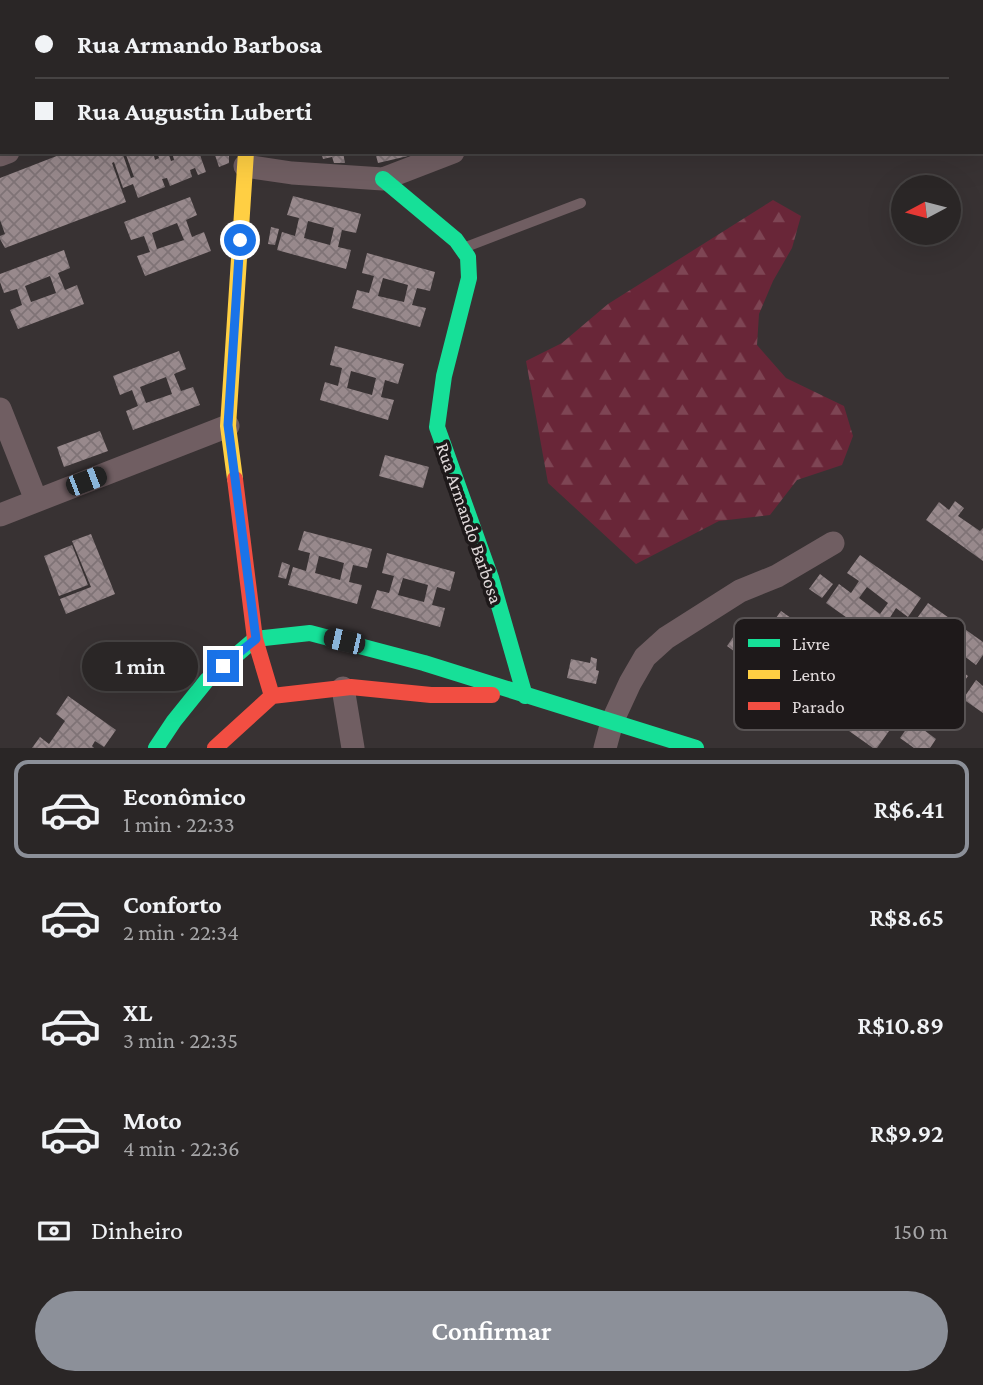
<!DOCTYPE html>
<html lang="pt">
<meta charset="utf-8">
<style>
:root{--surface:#2a2626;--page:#363232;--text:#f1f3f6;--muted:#a5a5a7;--line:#464343;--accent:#8c9099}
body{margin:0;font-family:"Crimson Pro",serif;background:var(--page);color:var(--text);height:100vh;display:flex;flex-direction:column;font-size:26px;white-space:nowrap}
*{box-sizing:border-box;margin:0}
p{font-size:23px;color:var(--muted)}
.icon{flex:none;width:38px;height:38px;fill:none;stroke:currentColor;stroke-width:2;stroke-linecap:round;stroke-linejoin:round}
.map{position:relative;height:748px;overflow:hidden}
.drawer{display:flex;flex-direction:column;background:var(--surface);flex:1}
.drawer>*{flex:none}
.top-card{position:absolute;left:0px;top:0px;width:984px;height:154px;box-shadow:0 7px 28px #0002,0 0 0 2px var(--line);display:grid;align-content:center;height:154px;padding:0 35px;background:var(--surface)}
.needle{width:46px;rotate:263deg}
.tools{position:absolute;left:891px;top:175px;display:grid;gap:14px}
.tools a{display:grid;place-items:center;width:70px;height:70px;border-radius:50%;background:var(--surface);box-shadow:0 7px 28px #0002,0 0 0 2px var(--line);font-size:35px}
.end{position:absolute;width:32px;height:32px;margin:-16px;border:9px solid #1a73e8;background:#fff;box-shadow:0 0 0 4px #fff}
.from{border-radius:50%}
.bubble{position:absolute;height:49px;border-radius:24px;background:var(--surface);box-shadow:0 7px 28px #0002,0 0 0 2px var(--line);font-size:23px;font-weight:600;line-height:49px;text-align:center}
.car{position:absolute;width:21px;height:42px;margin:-21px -10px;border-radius:9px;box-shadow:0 0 5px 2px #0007;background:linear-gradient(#222 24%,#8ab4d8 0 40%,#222 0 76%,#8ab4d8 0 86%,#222 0)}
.top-card b{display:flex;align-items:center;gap:24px;height:66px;font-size:26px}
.top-card b+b{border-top:2px solid var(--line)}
.top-card i{width:18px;height:18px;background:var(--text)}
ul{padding:12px 0 0;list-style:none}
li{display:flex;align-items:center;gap:21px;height:98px;margin:0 14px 10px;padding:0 21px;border:4px solid transparent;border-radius:14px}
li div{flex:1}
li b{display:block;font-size:26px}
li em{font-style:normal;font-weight:600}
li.on{border-color:var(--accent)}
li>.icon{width:63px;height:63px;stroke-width:1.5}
.pay{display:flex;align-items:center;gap:18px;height:77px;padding:0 35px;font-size:26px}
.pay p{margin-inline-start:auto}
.action{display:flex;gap:14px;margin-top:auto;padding:14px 35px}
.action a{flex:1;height:80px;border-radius:42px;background:var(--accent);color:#fff;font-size:28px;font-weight:600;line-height:80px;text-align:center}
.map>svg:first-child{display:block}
.forest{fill:url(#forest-firs)}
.building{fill:url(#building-cross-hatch);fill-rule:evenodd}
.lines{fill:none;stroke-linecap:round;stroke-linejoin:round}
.lane{stroke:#705e62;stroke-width:10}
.street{stroke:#705e62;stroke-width:23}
.fast{stroke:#16e098;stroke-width:16}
.slow{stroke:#ffcf43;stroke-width:16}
.jam{stroke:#f24e42;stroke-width:16}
.route{stroke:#1a73e8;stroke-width:9}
.labels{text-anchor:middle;stroke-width:7;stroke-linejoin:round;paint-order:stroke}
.street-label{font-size:19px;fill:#e1dadb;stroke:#1e191a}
.key{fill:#1e191a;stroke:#585354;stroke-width:2}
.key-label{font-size:19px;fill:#e1dadb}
</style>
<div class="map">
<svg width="983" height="748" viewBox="0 0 983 748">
<defs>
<pattern id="forest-firs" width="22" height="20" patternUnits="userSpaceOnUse" patternTransform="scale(1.75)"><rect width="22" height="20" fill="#692638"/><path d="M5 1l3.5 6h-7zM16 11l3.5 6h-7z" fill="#7e4554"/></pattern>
<pattern id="building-cross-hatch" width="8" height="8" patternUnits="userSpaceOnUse" patternTransform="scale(1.75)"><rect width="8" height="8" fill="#98898c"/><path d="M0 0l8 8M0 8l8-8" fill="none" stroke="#7f7376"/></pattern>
</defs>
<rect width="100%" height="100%" fill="#383233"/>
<path class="forest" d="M773,200L801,216L792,248L773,281L759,314L757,345L786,378L844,406L853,436L842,465L797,480L770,515L719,521L636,564L548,483L526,361L562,343L608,304Z"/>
<path class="building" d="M67,152H122L131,178L134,177L125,152H153L155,160L159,158L157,152H168L171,161L174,160L172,152H183L185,156V152H199L206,172L198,175L195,168L190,170L192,177L170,186L167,178L162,179L165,187L138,198L133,184L123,188L114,162L112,163L126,202L5,248L0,239V236L5,234L0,220V178Z
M214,152H229V163L219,167Z
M321,152H343L345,163H334L332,157L323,159Z
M375,152H407L408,156L378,163Z
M293,196L361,214L356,233L342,230L338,247L351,250L346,269L277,250L282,232L295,236L299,218L287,215ZM308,221L334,228L330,245L304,238Z
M190,197L197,215L186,220L192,237L204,232L211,251L145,276L137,256L150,252L144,236L131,240L124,222ZM177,223L184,240L157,249L152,233Z
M271,227L279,229L275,245L268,244Z
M64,250L70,268L58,273L65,290L77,285L84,304L18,329L10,310L22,305L17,289L4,293L0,282V274ZM50,276L56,293L31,302L25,286Z
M367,253L435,272L430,291L417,288L412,305L426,308L420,327L352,308L357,290L369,293L374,276L362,273ZM383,278L408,285L404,302L378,296Z
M335,346L404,364L398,384L385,380L381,397L394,400L388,420L320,400L325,382L338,386L342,368L330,365ZM351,371L376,378L372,395L347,388Z
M179,351L186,369L174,374L181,391L193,387L200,405L133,430L126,411L138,406L132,390L120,395L113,376ZM166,377L172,394L146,403L140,387Z
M100,431L108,451L64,467L57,447Z
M385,455L429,467L423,488L379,476Z
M955,501L964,508L958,516L980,531L983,528V561L926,520L939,502L949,510Z
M304,531L372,549L367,568L353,565L349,582L362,585L357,604L288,585L293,567L306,571L310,553L298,550ZM319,556L344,563L340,580L315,573Z
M91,534L115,594L66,614L60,599L91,587L72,541Z
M72,545L88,585L59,596L44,556Z
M387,553L455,572L450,591L437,587L432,605L445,608L440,627L371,608L377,590L389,593L394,576L382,573ZM403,578L428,585L424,602L398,595Z
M860,555L921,598L908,617L896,608L889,619L901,627L887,646L826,603L839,584L851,593L859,581L847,573ZM867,587L888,603L880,614L859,598Z
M282,562L290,565L286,579L278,577Z
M820,574L833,584L822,598L809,589Z
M928,603L983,642V655L976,665L964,656L956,667L968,676L955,694L894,651L906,633L918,641L926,630L915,621ZM936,636L957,652L950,663L928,647Z
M781,611L842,654L829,672L817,663L809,674L821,683L808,702L746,658L759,640L771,648L779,637L768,629ZM787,643L809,659L801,670L779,654Z
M738,630L749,637L738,654L727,646Z
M591,657L597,659L596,670L599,671L596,684L567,678L571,659L590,663Z
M848,659L909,702L896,720L884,711L877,722L889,731L877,748H873L814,706L827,688L838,696L847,685L835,677ZM854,692L877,708L869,718L847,703Z
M976,680L983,686V713L963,699Z
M68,696L116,730L104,747L95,741L92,746L94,748H32L40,737L49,744L65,721L56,714Z
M781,708L795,721L787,731L772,719Z
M912,721L936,739L930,748H914L900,738Z"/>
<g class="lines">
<path class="lane" d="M466,247L581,203"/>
<path class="street" d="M702,0L703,2
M251,2V0
M403,2L408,0
M842,2L846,0
M982,95H983
M0,155L8,152
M245,166L292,173L383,179L453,152
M0,409L36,500
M0,515L228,426
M343,688L353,748
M605,748L612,722L630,683L645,657L666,638L740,591L777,576L833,543"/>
<path class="fast" d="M383,179L456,240L468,257L469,278L444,376L437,427L491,578L525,696
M156,748L174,721L207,680L255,639L310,633L424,663L696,748"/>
<path class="slow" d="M235,479L228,426L246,152"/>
<path class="jam" d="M235,479L255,639L272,696
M215,748L272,696L351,687L431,695H492"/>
</g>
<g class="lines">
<path class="route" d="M223,666L256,639L228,425L240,240"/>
</g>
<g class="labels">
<g class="street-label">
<text transform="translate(470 523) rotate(71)" y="7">Rua Armando Barbosa</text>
</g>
</g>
<rect x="734" y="618" width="231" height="112" rx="10" class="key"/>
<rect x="748" y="639" width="32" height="8" fill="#16e098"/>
<rect x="748" y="670" width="32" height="9" fill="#ffcf43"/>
<rect x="748" y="702" width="32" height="8" fill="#f24e42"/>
<g class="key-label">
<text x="792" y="650">Livre</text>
<text x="792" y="681">Lento</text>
<text x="792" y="713">Parado</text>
</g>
</svg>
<div class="tools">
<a><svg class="needle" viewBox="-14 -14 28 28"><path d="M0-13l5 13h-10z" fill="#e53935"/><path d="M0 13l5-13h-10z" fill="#a5a5a7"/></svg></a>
</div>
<i class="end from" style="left:240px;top:240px"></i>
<i class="end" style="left:223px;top:666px"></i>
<div class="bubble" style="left:82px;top:642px;width:116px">1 min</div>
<i class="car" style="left:86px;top:481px;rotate:69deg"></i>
<i class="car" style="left:344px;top:641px;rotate:283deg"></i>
<div class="top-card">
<b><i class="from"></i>Rua Armando Barbosa</b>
<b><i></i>Rua Augustin Luberti</b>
</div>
</div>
<section class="drawer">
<ul>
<li class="on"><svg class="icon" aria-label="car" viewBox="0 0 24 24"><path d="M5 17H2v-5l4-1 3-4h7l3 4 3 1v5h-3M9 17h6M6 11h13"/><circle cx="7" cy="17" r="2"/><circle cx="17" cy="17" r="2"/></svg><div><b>Econômico</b><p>1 min · 22:33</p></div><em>R$6.41</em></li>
<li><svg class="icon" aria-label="car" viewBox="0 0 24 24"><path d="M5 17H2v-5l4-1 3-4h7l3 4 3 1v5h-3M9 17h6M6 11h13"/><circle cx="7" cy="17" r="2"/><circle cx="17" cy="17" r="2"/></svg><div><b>Conforto</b><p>2 min · 22:34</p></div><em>R$8.65</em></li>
<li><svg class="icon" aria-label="car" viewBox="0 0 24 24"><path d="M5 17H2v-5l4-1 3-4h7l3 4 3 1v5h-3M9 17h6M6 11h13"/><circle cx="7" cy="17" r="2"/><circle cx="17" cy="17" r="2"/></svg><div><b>XL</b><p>3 min · 22:35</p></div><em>R$10.89</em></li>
<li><svg class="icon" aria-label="car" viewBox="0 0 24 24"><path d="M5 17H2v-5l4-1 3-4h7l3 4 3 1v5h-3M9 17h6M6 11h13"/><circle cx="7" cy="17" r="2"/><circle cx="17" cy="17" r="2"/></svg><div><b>Moto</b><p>4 min · 22:36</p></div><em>R$9.92</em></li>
</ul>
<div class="pay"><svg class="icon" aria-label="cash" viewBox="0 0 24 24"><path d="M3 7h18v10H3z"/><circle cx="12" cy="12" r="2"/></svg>Dinheiro<p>150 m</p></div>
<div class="action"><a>Confirmar</a></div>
</section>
